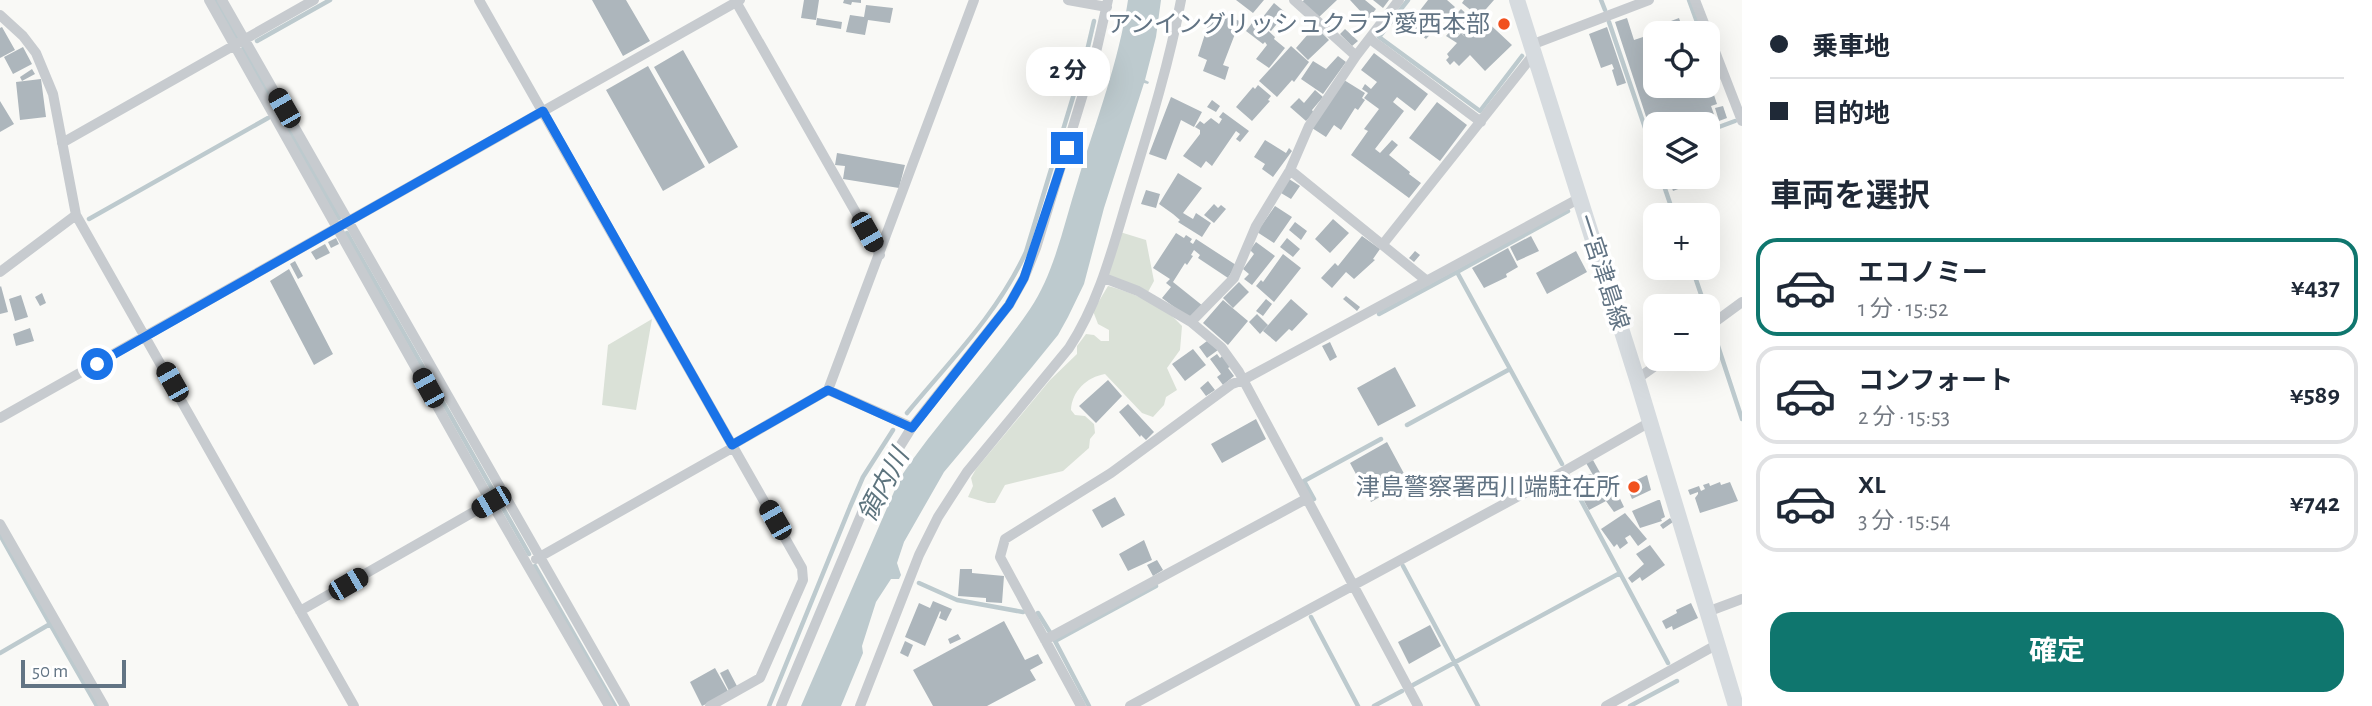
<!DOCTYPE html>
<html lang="ja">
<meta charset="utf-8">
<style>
:root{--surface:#fff;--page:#f6f6f7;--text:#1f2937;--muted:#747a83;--line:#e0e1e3;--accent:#0f766e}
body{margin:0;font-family:"Alegreya Sans","Noto Sans JP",sans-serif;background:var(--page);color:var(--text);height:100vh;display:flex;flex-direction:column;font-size:26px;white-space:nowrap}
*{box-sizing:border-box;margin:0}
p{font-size:23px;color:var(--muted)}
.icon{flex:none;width:38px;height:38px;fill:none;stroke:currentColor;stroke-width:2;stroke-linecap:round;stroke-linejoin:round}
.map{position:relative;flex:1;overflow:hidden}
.details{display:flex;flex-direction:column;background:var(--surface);width:630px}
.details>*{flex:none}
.banner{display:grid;align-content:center;height:154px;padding:0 28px;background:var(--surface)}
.tools{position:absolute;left:1643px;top:21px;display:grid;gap:14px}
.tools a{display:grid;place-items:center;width:77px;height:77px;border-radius:14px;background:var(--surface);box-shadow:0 7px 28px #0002;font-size:35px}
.scale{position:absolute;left:21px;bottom:18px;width:105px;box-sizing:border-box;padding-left:7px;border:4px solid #627484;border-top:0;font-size:19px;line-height:24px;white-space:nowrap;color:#627484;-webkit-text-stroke:5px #fff;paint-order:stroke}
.end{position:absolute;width:32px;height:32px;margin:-16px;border:9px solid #1a73e8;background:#fff;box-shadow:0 0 0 4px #fff}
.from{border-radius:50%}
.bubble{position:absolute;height:49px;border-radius:21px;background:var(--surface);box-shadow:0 7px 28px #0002;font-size:23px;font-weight:700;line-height:49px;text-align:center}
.car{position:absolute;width:21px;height:42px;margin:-21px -10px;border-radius:9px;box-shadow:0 0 5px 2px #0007;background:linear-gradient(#222 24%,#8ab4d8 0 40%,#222 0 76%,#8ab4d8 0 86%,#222 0)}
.banner b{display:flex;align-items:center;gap:24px;height:66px;font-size:26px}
.banner b+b{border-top:2px solid var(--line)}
.banner i{width:18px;height:18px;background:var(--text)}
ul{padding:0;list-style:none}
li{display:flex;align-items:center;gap:21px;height:98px;margin:0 14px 10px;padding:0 14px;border:4px solid var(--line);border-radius:21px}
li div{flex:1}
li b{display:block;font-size:26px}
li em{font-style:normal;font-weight:700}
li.on{border-color:var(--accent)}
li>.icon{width:63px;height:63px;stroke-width:1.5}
h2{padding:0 28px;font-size:32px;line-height:84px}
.button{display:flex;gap:14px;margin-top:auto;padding:14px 28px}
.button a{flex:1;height:80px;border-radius:21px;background:var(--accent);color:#fff;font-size:28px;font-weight:700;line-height:80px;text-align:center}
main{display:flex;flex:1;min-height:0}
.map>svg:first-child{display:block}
.green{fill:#dae1d7}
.water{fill:#bdcace}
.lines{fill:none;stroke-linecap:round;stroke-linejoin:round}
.stream{stroke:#bdcace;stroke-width:4.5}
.building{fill:#adb6bc}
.minor{stroke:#c7cbcf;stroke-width:10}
.secondary{stroke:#d6dbdf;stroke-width:16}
.route{stroke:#1a73e8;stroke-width:9}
.poi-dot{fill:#f1511e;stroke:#fff;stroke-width:2.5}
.labels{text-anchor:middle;stroke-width:7;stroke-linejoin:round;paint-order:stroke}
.poi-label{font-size:24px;fill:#627484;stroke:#fff;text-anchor:end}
.street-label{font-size:24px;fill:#627484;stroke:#fff}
.water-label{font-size:26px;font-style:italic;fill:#5d747e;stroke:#fff}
</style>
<main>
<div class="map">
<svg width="1742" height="706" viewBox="0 0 1742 706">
<rect width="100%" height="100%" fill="#f9f9f6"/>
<path class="green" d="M1120,232L1146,240L1154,281L1148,292L1108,276Z
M1108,286C1133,293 1164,305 1182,326L1180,350L1167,368L1177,390L1166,397L1164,405L1153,417L1142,413L1105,374C1087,377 1072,391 1071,410L1075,415L1085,416L1094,424L1095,433L1090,439L1089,448L1063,471L1005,485L995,503H988L968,497L973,486L971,478L976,469L1050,380L1077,354V346L1086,334L1094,335L1101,341H1109V330L1098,324L1093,311Z
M652,319L636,410L602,405L608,345Z"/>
<path class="water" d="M1128,0H1161L1156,37L1145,80L1149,82L1148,84L1144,83L1104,208L1084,284L1068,317L1058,335L1032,367L944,472L904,542L897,563L901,575L899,579H891L876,602L862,646L863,653L841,706H801L900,478C939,419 990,368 1030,309C1055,272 1064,223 1078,180C1096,121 1119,61 1128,0Z"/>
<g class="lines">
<path class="stream" d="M216,0L236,37
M1408,0L1379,37L1480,111L1522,56
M1601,0L1605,10
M1689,0L1701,33
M1609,22L1656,160
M257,41L330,0
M243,49L339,218
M1708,51L1718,79
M1708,131L1735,121
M1661,177L1674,215
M89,219L268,118
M347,233L529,554
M1692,268L1705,306
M1379,314L1457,272
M1708,316V317
M1715,337L1742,419
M907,413C950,361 998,313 1026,252L1087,51L1094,21
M1407,425L1510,369
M1562,464L1457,272L1568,211
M1314,499L1304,481L1381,439
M0,535L50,624
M535,566L615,706
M1403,566L1478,706
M1620,573L1668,663
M919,583L957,600L1023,612
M1038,613L1051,634
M1311,617L1358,706
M0,653L50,624L97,706
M1413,685L1620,573L1568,476
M769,706L850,507L863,477L893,430
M1089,706L1055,641L1156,586
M1374,706L1402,691
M1630,706L1677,681"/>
</g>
<path class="building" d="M592,0H626L650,41L623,56Z
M804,0H819L816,20L801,18Z
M844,0H861V3L852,2L851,5L843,3Z
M1236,0H1264L1253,13Z
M1304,0H1337L1318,18L1302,2Z
M1350,0H1365L1376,9L1366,22L1358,17L1362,13Z
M1373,0H1389L1383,8Z
M1428,0H1447L1455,7L1426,39L1414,29L1418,21L1412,29L1398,18L1405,11L1414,18Z
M1464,0H1494L1479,17L1462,3Z
M1274,3L1286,13L1271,31L1262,25L1275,37L1274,39L1285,48L1269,68L1256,59L1267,45L1265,42L1263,44L1246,31L1255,19L1259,22Z
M866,5L893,8L890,23L868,20L865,35L846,32L850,15L864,17Z
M1461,9L1471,18L1461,32L1454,26L1459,19L1455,15Z
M1212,12L1240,21L1223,65L1229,67L1225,80L1203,71L1207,60L1198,56Z
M1482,17L1512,45L1485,71L1470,55L1459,66L1454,61L1450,65L1446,60L1449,57L1447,54L1457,43L1446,36L1454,27L1460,32L1456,38L1461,33L1465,37L1461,32L1469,25L1472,28Z
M817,18L842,22L841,29L816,25Z
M1627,18L1634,40L1652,34L1650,28L1663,23L1665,29L1673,27L1671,21L1679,18L1681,24L1684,23L1687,33H1656V86H1704L1708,97L1714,95L1717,104L1711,106L1717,123L1708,126V124H1656L1655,144L1615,22Z
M1315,26L1329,40L1308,60L1296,48Z
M2,27L15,50L0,58V28Z
M1607,27L1626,83L1617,86L1612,70L1614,69L1612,64L1601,68L1589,34Z
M1345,29L1358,41L1352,46L1340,34Z
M1291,46L1309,62L1294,82L1292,80L1277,97L1259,81Z
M23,47L32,64L13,74L4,57Z
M683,50L738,147L709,164L654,67Z
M1374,53L1428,94L1415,111L1397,97L1393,102L1404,111L1375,149L1380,153L1392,140L1398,145L1389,155L1410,172L1409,174L1421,183L1409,198L1351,155L1368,131L1364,129L1379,109L1364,98L1368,93L1362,89L1365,84L1371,89L1377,82L1361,70Z
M1338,56L1346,62L1323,94L1301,79L1313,61L1326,69Z
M648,66L705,167L663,191L606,90Z
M32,69L35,74L22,81L20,77Z
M41,79L46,117L20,120L16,82Z
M1344,80L1365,93L1362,98L1365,100L1358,110L1355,108L1341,130L1334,125L1326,137L1312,128Z
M1258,85L1271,96L1268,100L1270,101L1252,121L1236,107L1253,87L1255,89Z
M1315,90L1323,97L1312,110L1314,113L1306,121L1290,107L1299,98L1304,103Z
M1171,97L1202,112L1194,127L1181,120L1166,160L1149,154Z
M1212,100L1220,106L1216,112L1207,107Z
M0,101L14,124L0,132Z
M1437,102L1467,125L1440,161L1409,138Z
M1723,106L1727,118L1719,121L1715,108Z
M1223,112L1249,131L1240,142L1236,139L1240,134L1236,131L1212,166L1206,161L1201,168L1183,156L1200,134V130L1195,127L1200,121L1204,124L1211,118L1219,124L1222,119L1219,117Z
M1265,140L1286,153L1289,148L1292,151L1273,177L1262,169L1265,164L1254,157Z
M1708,143L1715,162L1708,164Z
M837,153L905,165L899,188L843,179L845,166L835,165Z
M1178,173L1202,188L1183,213L1193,219L1196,213L1211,223L1202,237L1178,222L1180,220L1173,214L1159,204Z
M1668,177H1683L1686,186L1673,191Z
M1289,179L1300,186L1291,199L1281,193Z
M1146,190L1160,194L1156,208L1141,204Z
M1214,204L1218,208L1221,205L1226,209L1214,223L1204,215Z
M1275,206L1292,217L1274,243L1257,232Z
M1333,219L1349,233L1330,253L1315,239Z
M1295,222L1307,231L1301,240L1289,230Z
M1176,233L1184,238L1186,235L1192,239L1190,242L1193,244L1196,239L1236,265L1228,278L1198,258L1200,255L1194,250L1191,255L1193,256L1187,265L1185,263L1173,282L1203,306L1189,318L1162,298L1171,287L1166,283L1170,279L1153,268Z
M1362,236L1380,249L1373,259L1375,260L1354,279L1346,272L1332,288L1321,278L1335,263L1338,266Z
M1531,236L1539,251L1517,261L1510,247Z
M336,238L339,244L331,248L328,242Z
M1287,238L1300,249L1293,257L1280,247Z
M1256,242L1275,256L1252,285L1244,279L1249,274L1243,269L1254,254L1250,250Z
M325,244L330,253L316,260L311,252Z
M1508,248L1518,267L1506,274L1507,277L1484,288L1472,268Z
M1415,251L1420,255L1414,262L1409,258Z
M1576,251L1587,272L1547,294L1536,273Z
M1283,254L1301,268L1274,302L1256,286L1261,280L1263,282Z
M295,261L303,276L298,279L290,264Z
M289,269L333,354L314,365L270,281Z
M1239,282L1249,292L1233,308L1223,298Z
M1,286L8,312L0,314V287Z
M42,293L46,303L40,306L35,297Z
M21,295L28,317L15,321L9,299Z
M1346,296L1360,307L1357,311L1343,299Z
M1266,299L1272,304L1263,316L1256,311Z
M1291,299L1308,314L1292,331L1289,329L1276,342L1263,331Z
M1223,300L1248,321L1228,345L1203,323Z
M1257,314L1268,325L1260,334L1249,322Z
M30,328L34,341L16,346L13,334Z
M1207,341L1218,350L1207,358L1199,347Z
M1330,342L1337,357L1330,361L1322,346Z
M1193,349L1206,365L1185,381L1172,364Z
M1217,354L1220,358L1223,355L1231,366L1228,368L1234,376L1223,385L1217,377L1221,374L1210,359Z
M1395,367L1416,406L1378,426L1357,388Z
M1108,380L1122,396L1096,423L1079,406Z
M1208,381L1215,390L1206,396L1200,388Z
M1128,404L1154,432L1146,440L1141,435L1140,437L1119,412Z
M1256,419L1266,439L1222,463L1211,444Z
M1387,442L1408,481L1371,502L1350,463Z
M1593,460L1608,487L1613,484L1624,507L1614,512L1606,501L1589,510L1575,484L1583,480L1582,478L1590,474L1593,475L1586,463Z
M1647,475L1651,490L1632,499L1626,485Z
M1720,482L1721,485L1730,482L1738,501L1700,513L1695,498L1698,494V492L1690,495L1688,490L1699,486L1701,491L1705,489L1703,485L1709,483L1710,486Z
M1115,497L1125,515L1102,528L1092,510Z
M1658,500H1660L1665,517L1661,519L1662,521L1640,528L1632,511Z
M1625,513L1647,539L1638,546L1630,535L1625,538L1628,543L1620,549L1617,544L1614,547L1601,529Z
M1670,518L1673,522L1663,529L1660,525Z
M1144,540L1152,560L1128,571L1119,554Z
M1650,545L1665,565L1642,581L1640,577L1632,583L1628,578L1644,564L1636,554Z
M1157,560L1163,570L1153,576L1147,565Z
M960,569H972V573L1004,576L1002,603L986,602V598L958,596Z
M933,601L952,609L946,621L939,618L941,612L940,611L925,646L905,637L919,603L930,608Z
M1691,603L1698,618L1673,630L1672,626L1666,629L1662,621L1677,613L1676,610Z
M1004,621L1025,660L1038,654L1043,663L1030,670L1036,680L987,706H933L913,670Z
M1430,625L1441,646L1409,664L1398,642Z
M958,634L961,639L950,644L948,639Z
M905,641L913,645L908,657L900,653Z
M715,668L729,693L702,706L690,682Z
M728,669L738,688L730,693L720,673Z"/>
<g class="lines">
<path class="minor" d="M209,0L491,502L609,706
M222,0L625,706
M479,0L802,568L803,580L760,678L710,706
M735,0L880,255
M1068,0L1107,7
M1294,0L1356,56
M1399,0L1356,56L1309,126L1290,170L1256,226L1234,278L1191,322L1221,347L1239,372L1418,706
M1695,0L1742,121
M0,15L23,36L36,53L53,94L76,215L354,706
M1370,39L1481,122
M1531,45L1649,0
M62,143L314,0
M1290,170L1427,281
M1383,244L1534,54
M0,272L76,215
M1104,278L1138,291L1191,322
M1708,327L1742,302
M1637,379L1665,359
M828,390L912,427
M0,418L740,0
M732,445L828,390L974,0
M0,524L104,706
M536,559L734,447
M300,611L491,502
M1707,612L1742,599
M1045,640L1306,499
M781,706L869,496L912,427L1009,305L1024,278L1036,248L1097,48L1108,0
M860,706L919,555L938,517L967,472L1069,348C1101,299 1114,242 1131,187C1150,125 1169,64 1181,0
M1081,706L1000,557L1005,539L1111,473L1232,384L1243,380L1580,198
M1130,706L1554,477L1650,422
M1606,706L1716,645"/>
<path class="secondary" d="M1517,0L1637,379L1736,706"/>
</g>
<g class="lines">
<path class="route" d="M97,364L543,111L732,445L828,390L912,428L1009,305L1024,278L1067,148"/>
</g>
<g class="poi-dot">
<circle cx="1504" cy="24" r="7"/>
<circle cx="1634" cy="487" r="7"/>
</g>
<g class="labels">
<g class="poi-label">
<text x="1490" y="32">アンイングリッシュクラブ愛西本部</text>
<text x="1620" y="495">津島警察署西川端駐在所</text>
</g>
<g class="street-label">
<text transform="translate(1603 272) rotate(72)" y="8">一宮津島線</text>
</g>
<g class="water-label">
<text transform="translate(883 485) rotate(-62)" y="9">領内川</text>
</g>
</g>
</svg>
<div class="tools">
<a><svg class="icon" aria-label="locate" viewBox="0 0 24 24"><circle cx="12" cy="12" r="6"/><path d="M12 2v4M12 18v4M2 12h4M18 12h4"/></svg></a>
<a><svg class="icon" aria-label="layers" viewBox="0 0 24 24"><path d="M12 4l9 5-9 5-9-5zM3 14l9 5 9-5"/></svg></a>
<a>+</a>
<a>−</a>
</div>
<div class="scale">50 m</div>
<i class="end from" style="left:97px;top:364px"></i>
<i class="end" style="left:1067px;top:148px"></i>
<div class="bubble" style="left:1026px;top:47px;width:84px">2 分</div>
<i class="car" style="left:284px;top:108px;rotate:330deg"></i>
<i class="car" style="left:867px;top:232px;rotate:150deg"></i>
<i class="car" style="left:172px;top:382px;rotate:330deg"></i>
<i class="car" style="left:428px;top:388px;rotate:331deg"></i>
<i class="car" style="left:491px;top:502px;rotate:240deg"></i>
<i class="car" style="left:775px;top:520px;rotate:330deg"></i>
<i class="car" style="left:348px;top:584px;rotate:60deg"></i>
</div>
<section class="details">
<div class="banner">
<b><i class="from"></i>乗車地</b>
<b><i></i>目的地</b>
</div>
<h2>車両を選択</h2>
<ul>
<li class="on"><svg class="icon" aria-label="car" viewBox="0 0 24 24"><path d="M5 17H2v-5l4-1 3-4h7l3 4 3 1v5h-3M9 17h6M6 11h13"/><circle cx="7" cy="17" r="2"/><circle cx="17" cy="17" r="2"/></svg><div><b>エコノミー</b><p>1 分 · 15:52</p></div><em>¥437</em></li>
<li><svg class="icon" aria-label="car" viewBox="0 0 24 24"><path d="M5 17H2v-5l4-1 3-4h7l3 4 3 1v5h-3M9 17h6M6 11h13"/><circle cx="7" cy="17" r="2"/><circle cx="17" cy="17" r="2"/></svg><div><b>コンフォート</b><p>2 分 · 15:53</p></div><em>¥589</em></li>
<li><svg class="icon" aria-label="car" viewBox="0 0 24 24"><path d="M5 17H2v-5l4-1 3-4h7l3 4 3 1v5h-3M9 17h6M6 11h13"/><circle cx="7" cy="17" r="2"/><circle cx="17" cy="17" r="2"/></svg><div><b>XL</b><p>3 分 · 15:54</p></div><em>¥742</em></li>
</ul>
<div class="button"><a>確定</a></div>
</section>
</main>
